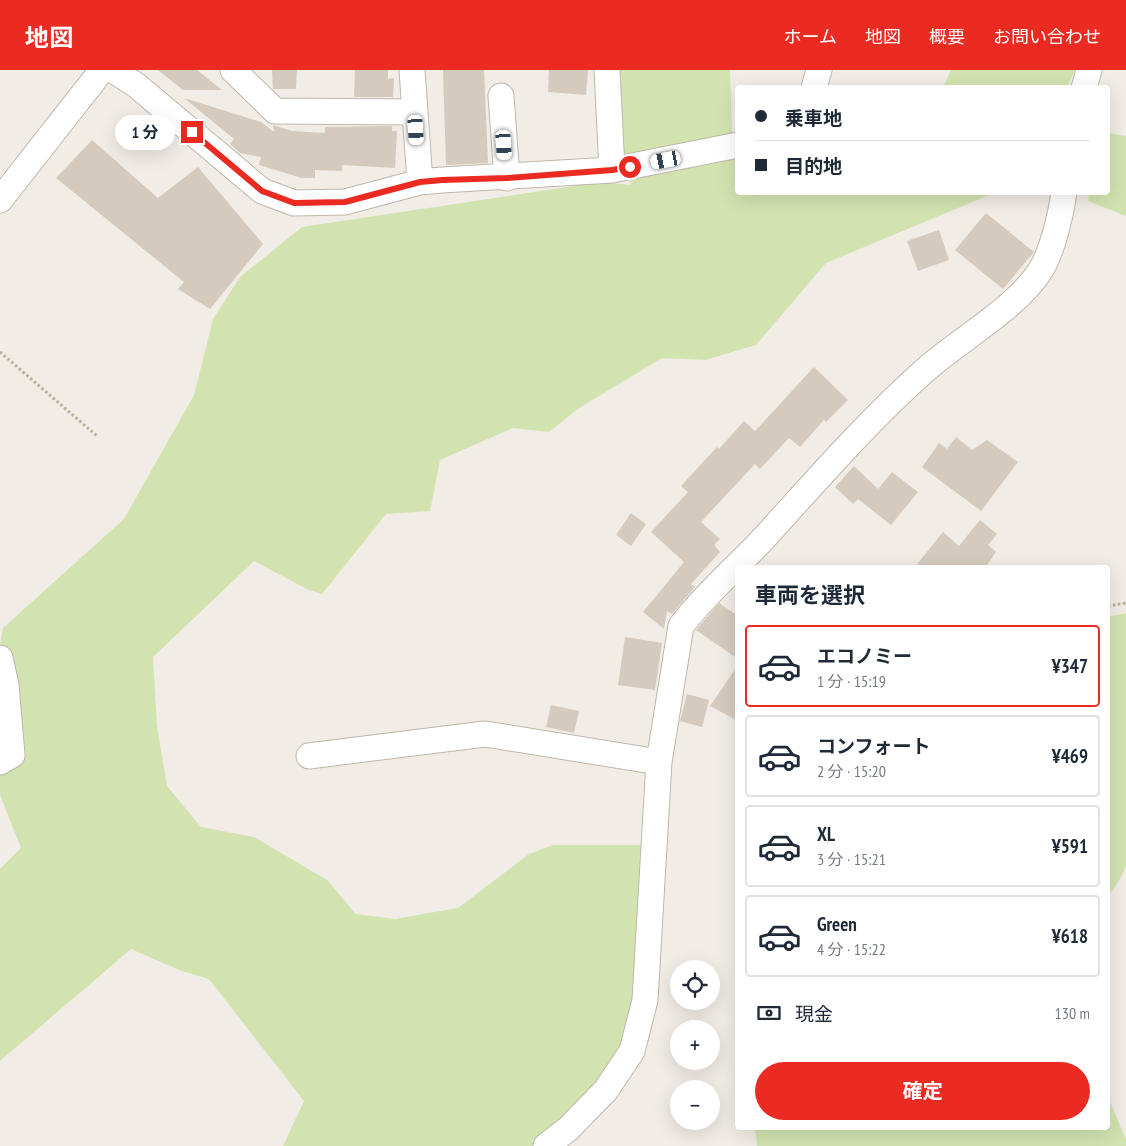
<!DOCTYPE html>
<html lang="ja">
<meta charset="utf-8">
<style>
:root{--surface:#fff;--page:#f6f6f7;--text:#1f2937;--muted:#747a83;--line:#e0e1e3;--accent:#eb2a22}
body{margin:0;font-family:"PT Sans Narrow","Noto Sans JP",sans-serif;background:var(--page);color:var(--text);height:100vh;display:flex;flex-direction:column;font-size:19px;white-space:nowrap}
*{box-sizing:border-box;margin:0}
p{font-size:16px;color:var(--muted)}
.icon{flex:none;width:28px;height:28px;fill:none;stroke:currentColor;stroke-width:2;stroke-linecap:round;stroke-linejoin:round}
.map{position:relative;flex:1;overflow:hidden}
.side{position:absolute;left:735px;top:495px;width:375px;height:565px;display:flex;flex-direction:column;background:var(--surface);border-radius:5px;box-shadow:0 5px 20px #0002}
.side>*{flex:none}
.top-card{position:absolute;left:735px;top:15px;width:375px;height:110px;border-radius:5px;box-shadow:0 5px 20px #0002;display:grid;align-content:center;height:110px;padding:0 20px;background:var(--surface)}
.tools{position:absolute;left:670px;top:890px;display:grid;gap:10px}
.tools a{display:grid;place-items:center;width:50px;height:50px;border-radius:50%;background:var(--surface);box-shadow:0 5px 20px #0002;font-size:25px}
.end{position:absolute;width:22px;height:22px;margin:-11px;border:6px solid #eb2a22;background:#fff;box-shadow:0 0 0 2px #fff}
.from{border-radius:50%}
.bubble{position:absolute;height:35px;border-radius:18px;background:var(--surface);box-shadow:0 5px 20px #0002;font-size:16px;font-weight:700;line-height:35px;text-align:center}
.car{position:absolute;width:15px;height:30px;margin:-15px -8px;border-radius:6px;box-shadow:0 0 4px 1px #0007;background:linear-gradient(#fff 24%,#345 0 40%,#fff 0 76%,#345 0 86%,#fff 0)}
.top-card b{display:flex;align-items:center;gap:18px;height:48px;font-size:19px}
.top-card b+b{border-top:1px solid var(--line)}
.top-card i{width:12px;height:12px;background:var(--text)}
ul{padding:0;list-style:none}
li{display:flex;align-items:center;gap:15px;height:82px;margin:0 10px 8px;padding:0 10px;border:2px solid var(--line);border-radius:5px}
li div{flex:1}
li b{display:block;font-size:19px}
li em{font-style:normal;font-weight:700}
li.current{border-color:var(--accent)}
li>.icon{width:45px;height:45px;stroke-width:1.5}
h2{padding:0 20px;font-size:22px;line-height:60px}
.pay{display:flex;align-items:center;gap:12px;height:55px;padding:0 20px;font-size:19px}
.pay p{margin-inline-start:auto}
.primary-button{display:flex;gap:10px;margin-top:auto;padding:10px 20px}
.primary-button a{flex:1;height:58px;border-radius:30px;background:var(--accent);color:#fff;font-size:20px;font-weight:700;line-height:58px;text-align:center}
header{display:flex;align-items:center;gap:30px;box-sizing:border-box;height:70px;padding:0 25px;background:var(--accent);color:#fff}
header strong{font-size:24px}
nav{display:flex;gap:28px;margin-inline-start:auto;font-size:18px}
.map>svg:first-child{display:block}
.green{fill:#d2e3b0}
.building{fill:#d5cabe}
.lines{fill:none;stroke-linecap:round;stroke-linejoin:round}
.minor-casing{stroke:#bfb6ac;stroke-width:27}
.path{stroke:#bdad9b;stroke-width:3;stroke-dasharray:2.5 2.5;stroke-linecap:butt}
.minor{stroke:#fff;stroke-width:25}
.route{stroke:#eb2a22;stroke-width:6}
</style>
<header>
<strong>地図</strong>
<nav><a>ホーム</a><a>地図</a><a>概要</a><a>お問い合わせ</a></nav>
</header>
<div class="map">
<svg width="1126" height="1076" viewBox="0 0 1126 1076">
<rect width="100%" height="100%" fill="#f1ece5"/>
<path class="green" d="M617,0H730L732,65L737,62L738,122L994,123L826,193L756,275L705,290L662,288L579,338L549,362L513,358L440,390L430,441L386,444L322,524L309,520L254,491L153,587L157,657L167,716L201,757L254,767L327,810L356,844L395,849L458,838L529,784L553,775H643L637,962L546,1076H283L304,1031L209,909L179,900L131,879L0,991V799L21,778L0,725V575L3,558L124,449L194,325L213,249L240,207L302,157L601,112L631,115L616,62Z
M951,0H1075L1067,17H943Z
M1108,63L1126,66V146L1088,131L1090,123L1108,122Z
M1126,543V796L1120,809L1108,826V547Z
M1108,1027L1126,1069V1076H757L755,1058H1108Z"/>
<path class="building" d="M158,0H197L222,20H183Z
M272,0H297L296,19H273Z
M355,0H388V9L394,8L393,27H354Z
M443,0H484L488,93L446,95Z
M549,0H588L586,25L548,22Z
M184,28L261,52L274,62L273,55L292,61L325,63V57L392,56V61H397L395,98L342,95V101L315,100V108H302L259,95L261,87L240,83L230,74L234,69Z
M92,70L158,128L198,97L263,174L210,239L178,219L184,212L56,108Z
M986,143L1034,182L1003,219L955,180Z
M939,160L949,190L918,201L907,171Z
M814,297L848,330L826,352L824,350L800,377L789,368L760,399L755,394L701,452L720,469L714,475L720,482L691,514L695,517L672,544L667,541L664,559L643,542L684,492L651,462L688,422L681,416L717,377L719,379L744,351L755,361Z
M956,367L972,380L987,370L1018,392L981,441L922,397L939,373L947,379Z
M854,396L878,419L892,402L918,422L891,455L858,429L853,434L835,417Z
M631,443L646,454L631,476L616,465Z
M980,450L997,464L988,475L996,482L985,498H914L943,462L959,476Z
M719,533L738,546V589L696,560Z
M625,567L662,573L655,620L618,615Z
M738,595V651L710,636Z
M687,624L709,630L702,657L680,651Z
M551,635L579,641L574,663L546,657Z"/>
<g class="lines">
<defs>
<path id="minor" d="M113,0L136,15L262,121L294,133L345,132L420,112L442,110L612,100L738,75
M233,0L275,41L415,42
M412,0L420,112
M607,0L612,100
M814,18L819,0
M1084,18L1089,0
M501,26L507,108
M0,130L102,0
M0,588L6,615L12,685L0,692
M309,686L485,664L659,692
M546,1076L568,1059L606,1020L632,981L645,930L659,692L681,556C705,524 736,498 764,468C815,412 866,353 923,302C958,270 1018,238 1042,198C1053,178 1061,145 1064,122"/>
</defs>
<use href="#minor" class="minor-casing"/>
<path class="path" d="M0,282L97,366
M1108,536L1126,533"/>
<use href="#minor" class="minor"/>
</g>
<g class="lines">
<path class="route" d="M192,62L262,121L294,133L345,132L420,112L442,110L507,108L612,100L630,97"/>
</g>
</svg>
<div class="tools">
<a><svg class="icon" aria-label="locate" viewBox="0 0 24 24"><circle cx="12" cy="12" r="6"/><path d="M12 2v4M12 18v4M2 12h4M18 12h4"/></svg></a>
<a>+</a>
<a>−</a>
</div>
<i class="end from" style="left:630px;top:97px"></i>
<i class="end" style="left:192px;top:62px"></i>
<div class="bubble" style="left:115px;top:45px;width:60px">1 分</div>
<i class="car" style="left:416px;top:60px;rotate:176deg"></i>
<i class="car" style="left:504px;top:75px;rotate:176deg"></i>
<i class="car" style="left:666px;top:90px;rotate:259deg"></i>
<div class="top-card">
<b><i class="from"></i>乗車地</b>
<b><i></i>目的地</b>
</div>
<section class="side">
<h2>車両を選択</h2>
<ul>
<li class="current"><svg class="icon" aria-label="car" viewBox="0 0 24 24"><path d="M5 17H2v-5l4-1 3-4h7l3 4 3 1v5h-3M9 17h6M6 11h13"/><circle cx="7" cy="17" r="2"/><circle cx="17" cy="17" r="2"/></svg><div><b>エコノミー</b><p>1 分 · 15:19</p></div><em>¥347</em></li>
<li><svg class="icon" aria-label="car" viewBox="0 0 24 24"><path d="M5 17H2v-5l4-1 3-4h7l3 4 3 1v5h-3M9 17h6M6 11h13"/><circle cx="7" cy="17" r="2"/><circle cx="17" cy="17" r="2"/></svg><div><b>コンフォート</b><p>2 分 · 15:20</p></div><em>¥469</em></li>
<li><svg class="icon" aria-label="car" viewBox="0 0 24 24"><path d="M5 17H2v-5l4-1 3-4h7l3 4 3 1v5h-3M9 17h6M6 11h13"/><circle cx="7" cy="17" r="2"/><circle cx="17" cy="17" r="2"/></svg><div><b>XL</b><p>3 分 · 15:21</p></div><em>¥591</em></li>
<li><svg class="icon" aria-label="car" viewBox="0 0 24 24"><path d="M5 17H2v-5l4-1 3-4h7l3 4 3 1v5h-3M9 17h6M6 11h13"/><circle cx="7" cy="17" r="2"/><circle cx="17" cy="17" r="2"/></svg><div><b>Green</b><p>4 分 · 15:22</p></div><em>¥618</em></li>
</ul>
<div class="pay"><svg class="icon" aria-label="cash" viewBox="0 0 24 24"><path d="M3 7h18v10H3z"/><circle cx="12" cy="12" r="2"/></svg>現金<p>130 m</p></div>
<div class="primary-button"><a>確定</a></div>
</section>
</div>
